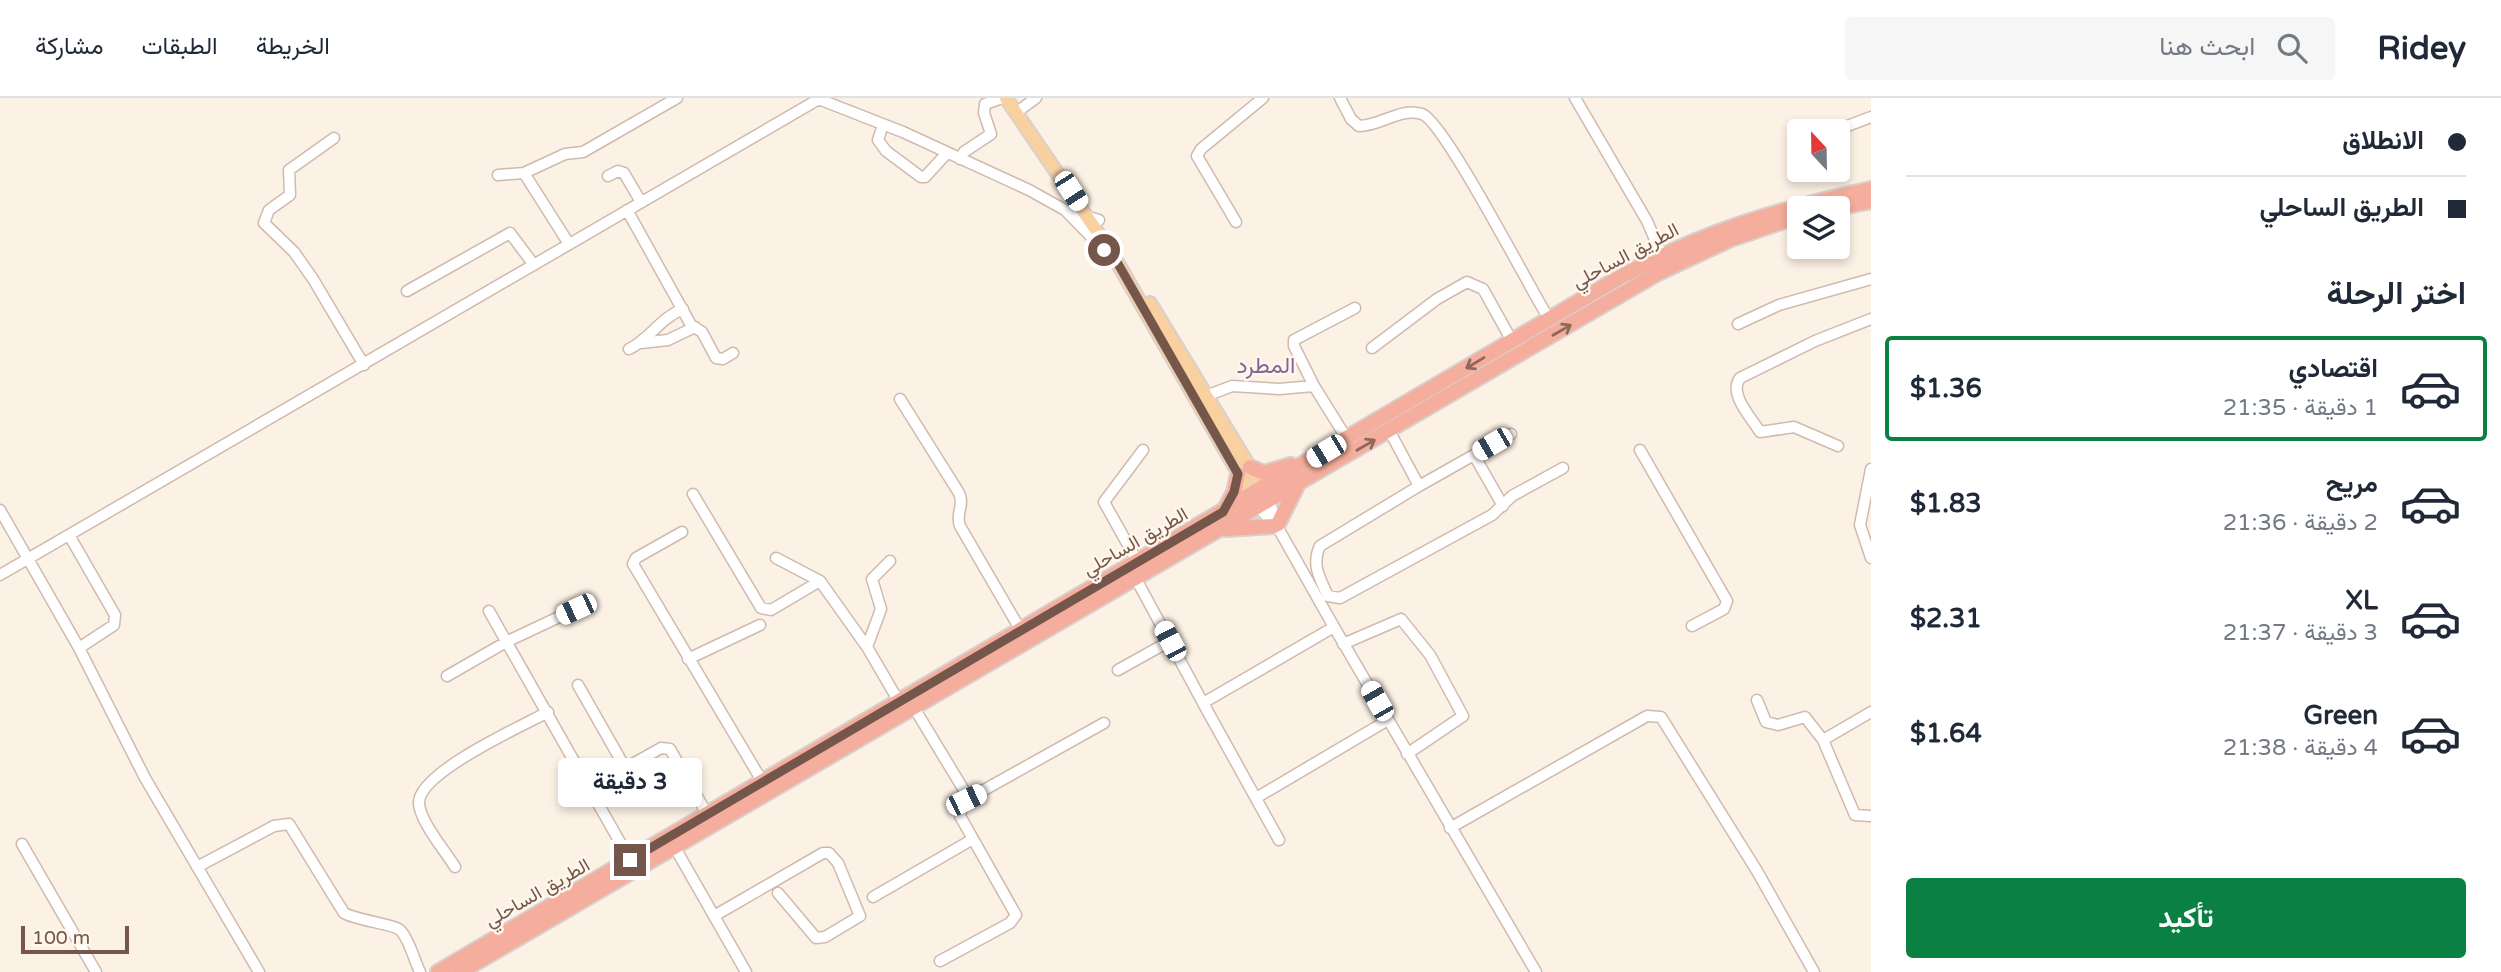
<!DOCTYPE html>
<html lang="ar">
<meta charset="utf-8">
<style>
:root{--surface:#fff;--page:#f6f6f7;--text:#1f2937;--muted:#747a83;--line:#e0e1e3;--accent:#0b8043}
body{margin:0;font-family:"Varela Round",Vazirmatn,sans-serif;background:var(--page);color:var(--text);direction:rtl;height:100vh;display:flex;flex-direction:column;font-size:26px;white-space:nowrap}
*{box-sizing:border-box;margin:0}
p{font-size:23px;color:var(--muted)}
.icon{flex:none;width:38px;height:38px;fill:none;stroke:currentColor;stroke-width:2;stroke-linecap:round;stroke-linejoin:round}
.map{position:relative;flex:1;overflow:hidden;direction:ltr}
.drawer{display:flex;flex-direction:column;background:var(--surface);width:630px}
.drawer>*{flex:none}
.top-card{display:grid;align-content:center;height:154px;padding:0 35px;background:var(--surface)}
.needle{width:46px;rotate:338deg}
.fabs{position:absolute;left:1787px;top:21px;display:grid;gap:14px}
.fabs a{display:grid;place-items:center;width:63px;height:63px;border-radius:7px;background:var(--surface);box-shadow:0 4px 10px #0003;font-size:35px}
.scale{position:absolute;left:21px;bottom:18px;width:108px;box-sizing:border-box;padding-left:7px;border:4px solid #75564b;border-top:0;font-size:19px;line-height:24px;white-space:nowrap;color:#75564b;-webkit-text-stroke:5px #fff6ec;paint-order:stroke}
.end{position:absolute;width:32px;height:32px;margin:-16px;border:9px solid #75564b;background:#fff;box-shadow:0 0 0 4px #fff}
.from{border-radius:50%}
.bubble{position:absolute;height:49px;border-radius:7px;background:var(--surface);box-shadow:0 4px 10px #0003;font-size:23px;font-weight:700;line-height:49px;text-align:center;direction:rtl}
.car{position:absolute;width:21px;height:42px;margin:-21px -10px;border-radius:9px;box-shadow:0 0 5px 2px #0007;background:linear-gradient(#fff 24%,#345 0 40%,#fff 0 76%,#345 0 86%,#fff 0)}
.top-card b{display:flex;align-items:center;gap:24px;height:66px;font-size:26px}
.top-card b+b{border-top:2px solid var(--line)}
.top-card i{width:18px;height:18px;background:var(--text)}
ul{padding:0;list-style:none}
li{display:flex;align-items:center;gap:21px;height:105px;margin:0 14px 10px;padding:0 21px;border:4px solid transparent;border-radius:7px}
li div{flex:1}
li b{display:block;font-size:26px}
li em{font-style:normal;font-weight:700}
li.active{border-color:var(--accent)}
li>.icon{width:63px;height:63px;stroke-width:1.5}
h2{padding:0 35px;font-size:32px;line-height:84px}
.cta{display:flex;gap:14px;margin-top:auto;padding:14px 35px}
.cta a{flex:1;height:80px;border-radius:7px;background:var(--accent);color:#fff;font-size:28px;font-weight:700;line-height:80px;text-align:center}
header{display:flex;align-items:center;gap:42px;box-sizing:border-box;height:98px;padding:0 35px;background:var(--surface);border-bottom:2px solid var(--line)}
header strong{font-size:33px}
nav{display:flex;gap:38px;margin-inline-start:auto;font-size:24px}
.search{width:490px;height:63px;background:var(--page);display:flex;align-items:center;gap:18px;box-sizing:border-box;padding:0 24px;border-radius:7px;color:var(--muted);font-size:26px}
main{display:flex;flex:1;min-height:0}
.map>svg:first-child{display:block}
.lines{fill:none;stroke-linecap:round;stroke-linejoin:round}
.minor-casing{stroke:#cfbaaf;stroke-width:13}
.major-casing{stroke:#d8d0cd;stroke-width:16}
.highway-casing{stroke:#d8d0cd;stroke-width:18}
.minor{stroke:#fff;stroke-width:10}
.major{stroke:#f9d09f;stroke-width:12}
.highway{stroke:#f5ad9d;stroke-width:14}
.oneway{stroke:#8f675b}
.route{stroke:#75564b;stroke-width:9}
.labels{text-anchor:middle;stroke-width:5;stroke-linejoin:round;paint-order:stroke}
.street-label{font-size:19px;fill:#75564b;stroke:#fff6ec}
.quarter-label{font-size:23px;fill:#836698;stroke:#fff6ec}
</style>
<header>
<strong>Ridey</strong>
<div class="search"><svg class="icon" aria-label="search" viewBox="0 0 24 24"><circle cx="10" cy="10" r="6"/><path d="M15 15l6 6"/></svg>ابحث هنا</div>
<nav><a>الخريطة</a><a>الطبقات</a><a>مشاركة</a></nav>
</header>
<main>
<section class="drawer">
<div class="top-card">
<b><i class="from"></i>الانطلاق</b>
<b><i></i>الطريق الساحلي</b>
</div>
<h2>اختر الرحلة</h2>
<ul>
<li class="active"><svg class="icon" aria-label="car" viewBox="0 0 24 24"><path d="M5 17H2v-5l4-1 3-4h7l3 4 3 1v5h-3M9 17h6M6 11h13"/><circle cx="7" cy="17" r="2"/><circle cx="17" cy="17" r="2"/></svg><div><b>اقتصادي</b><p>1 دقيقة · 21:35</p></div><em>$1.36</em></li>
<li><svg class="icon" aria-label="car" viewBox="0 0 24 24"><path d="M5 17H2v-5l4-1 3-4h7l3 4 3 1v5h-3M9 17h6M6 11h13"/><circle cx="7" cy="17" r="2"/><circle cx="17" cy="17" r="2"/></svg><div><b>مريح</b><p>2 دقيقة · 21:36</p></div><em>$1.83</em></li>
<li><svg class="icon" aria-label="car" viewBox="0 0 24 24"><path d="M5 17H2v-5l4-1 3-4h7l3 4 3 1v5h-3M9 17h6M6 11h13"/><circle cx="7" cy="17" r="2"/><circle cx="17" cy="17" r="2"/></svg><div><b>XL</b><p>3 دقيقة · 21:37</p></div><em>$2.31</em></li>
<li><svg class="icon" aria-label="car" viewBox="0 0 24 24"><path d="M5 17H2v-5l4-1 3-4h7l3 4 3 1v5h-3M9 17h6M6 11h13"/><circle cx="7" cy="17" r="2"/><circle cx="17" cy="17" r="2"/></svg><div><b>Green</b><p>4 دقيقة · 21:38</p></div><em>$1.64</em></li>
</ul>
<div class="cta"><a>تأكيد</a></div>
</section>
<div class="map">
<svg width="1871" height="874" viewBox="0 0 1871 874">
<rect width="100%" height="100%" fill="#fcf1e5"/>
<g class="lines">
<defs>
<path id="minor" d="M816,0L903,34L1029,92L1065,112L1099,122
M1340,0L1351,21L1359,28C1381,28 1400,9 1422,16C1444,23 1530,191 1549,221
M1575,0L1647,123L1662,158
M1021,11L1036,0
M883,27L878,42L886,53L921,79H925L947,55
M1834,33L1871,19
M334,40L289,72L290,97L269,112L264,125L294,154L313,181L364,267
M960,61L964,54L991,36L984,15L985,6L1002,0
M524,75L569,146
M498,77L524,75L565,56L583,54L677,0
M608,78L618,73L624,75L641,104
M627,112L691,227L702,234L716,260L723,261L733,255
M1065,112L1103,151
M1236,124L1197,58L1201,51L1263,0
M407,193L510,135L534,167
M1738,226L1779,207L1871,181
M641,245L668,242L695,229
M1372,250L1437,201L1467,184L1483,191L1512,243
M629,251C650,241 660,220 683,211
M1314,288L1294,248V242L1355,210
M1206,298L1232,288L1279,291L1314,288L1347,341
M900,301L959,395C965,407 955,416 960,428L1020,531
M1390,334L1419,388L1320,448C1311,466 1320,481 1328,498L1340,500L1492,417L1512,398L1563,370
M1838,348L1794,329L1760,334C1751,319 1728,296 1740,280L1815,243L1871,221
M1640,352L1727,503L1724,511L1692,528
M1474,357L1503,408
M1871,371L1860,427L1871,460
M1419,388L1511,336
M693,396L761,510L771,512L820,483
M1269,402L1278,430L1334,529L1536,874
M1258,409L1278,430
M0,412L79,550L145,680L259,874
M682,434L636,460L633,466L762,683
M69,437L115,517L114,527L79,550
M776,460L820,483L867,549L898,602
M1137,463L1104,404L1143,352
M0,477L819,1
M1135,479L1203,605
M489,513L630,762
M1343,546L1401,521L1430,557L1463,618L1407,656
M867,549L881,511L872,481L890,463
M688,561L760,527
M1118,572L1170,543
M447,578L508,543L576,511
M578,587L623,666L629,668L661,650L670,651L707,716
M1757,602L1766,624L1778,627L1805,619L1823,642
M913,608L965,694L960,718L1016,817L1010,825L940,863
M1871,614L1823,642L1855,717L1871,718
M1256,700L1388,622
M966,702L1104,625
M1450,730L1647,618L1661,619L1757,773L1814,874
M1279,742L1203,605L1334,529
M22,746L96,874
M674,748L746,874
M197,769L274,728L289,726L344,815C358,823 396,826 401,833C410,843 414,862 420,874
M455,769C446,754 418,721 419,704C420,674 522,628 548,614
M873,799L973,741
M714,818L823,755H829L838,765L860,818L825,839L816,840L778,795"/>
<path id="major" d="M1006,0L1113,157L1255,404
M1150,205L1266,396"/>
<path id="highway" d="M1835,110L1871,103
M1250,369L1264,375L1291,367
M1224,413L1234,394L1238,376
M1278,426L1296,390
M1226,431L1274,428
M438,874L1622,178C1708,132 1777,112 1871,91
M460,874L1658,175L1731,141L1799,118"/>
</defs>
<use href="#minor" class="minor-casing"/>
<use href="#major" class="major-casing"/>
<use href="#highway" class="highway-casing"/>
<use href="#minor" class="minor"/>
<use href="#major" class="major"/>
<use href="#highway" class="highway"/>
</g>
<defs><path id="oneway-shaft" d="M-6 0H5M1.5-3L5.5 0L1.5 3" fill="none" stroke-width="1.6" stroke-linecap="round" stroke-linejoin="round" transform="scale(1.75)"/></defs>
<g class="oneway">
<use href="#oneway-shaft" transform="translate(1562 232) rotate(-30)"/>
<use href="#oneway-shaft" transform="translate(1475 265) rotate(149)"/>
<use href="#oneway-shaft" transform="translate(1366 347) rotate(-30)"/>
</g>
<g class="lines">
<path class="route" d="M630,762L1223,414L1234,394L1238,376L1113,157L1104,152"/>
</g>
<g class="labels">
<g class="street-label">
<text transform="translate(1625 157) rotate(-28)" y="7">الطريق الساحلي</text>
<text transform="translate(1135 443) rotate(-30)" y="7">الطريق الساحلي</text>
<text transform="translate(537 794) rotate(-30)" y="7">الطريق الساحلي</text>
</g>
<g class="quarter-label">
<text x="1266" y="275">المطرد</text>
</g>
</g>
</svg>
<div class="fabs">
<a><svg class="needle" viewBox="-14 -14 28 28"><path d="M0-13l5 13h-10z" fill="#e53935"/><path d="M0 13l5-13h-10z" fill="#747a83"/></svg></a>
<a><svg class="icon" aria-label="layers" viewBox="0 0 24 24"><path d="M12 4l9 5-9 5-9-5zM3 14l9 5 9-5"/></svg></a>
</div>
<div class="scale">100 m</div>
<i class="end from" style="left:1104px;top:152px"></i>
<i class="end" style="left:630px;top:762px"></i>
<div class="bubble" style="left:558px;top:660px;width:144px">3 دقيقة</div>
<i class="car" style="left:1071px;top:93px;rotate:147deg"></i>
<i class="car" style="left:1492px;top:346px;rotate:240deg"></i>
<i class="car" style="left:1326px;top:353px;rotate:239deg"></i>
<i class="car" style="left:576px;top:511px;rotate:245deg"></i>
<i class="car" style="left:1170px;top:543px;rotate:332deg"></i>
<i class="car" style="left:1377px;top:603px;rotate:330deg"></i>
<i class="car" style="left:966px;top:702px;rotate:64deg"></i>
</div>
</main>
